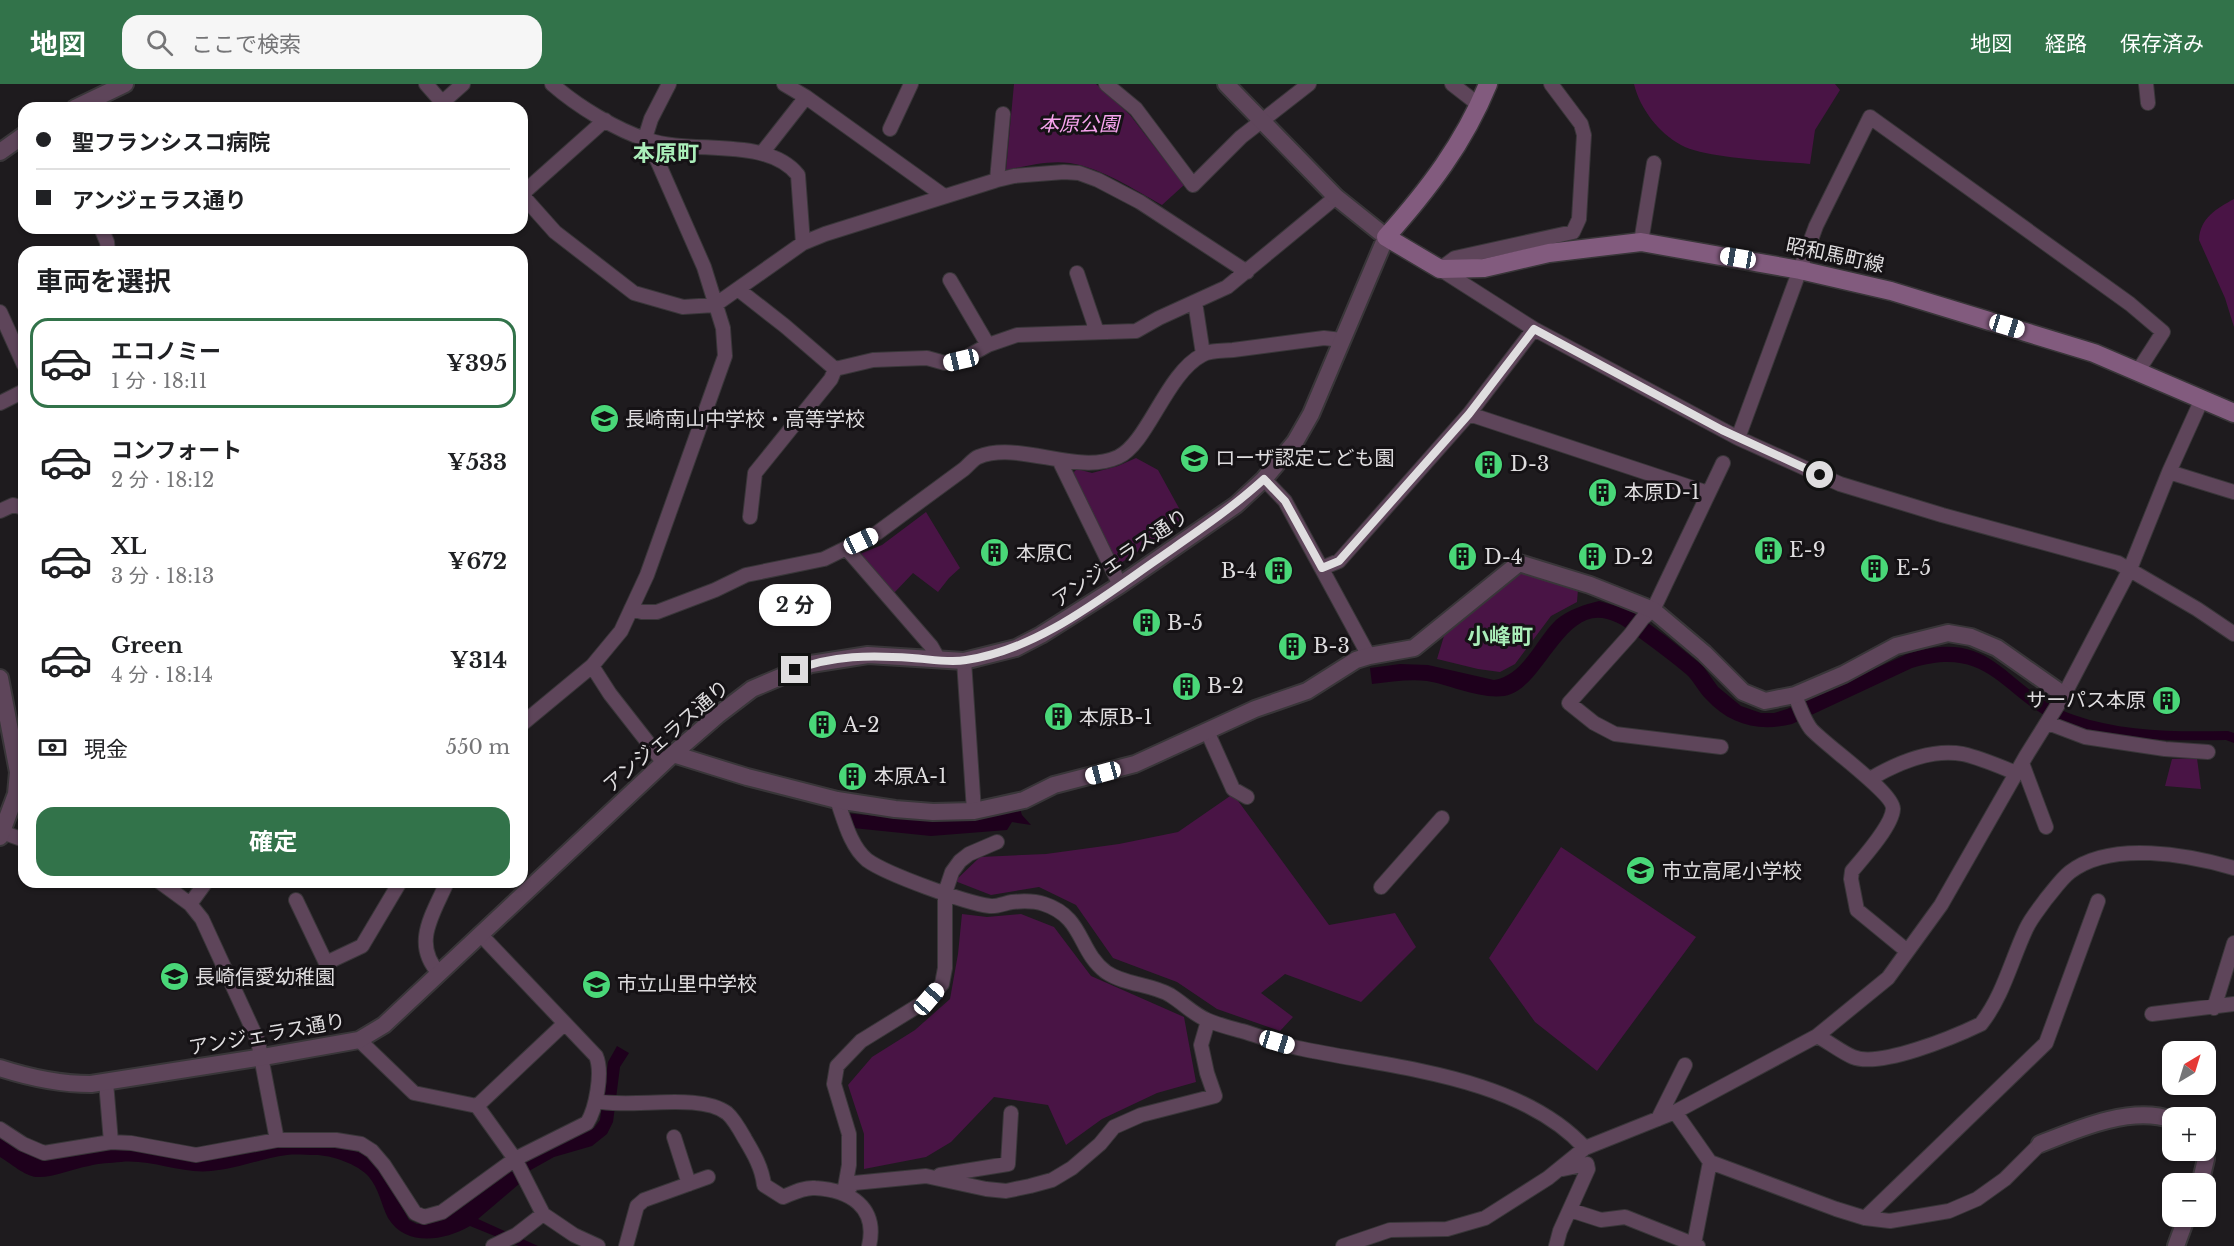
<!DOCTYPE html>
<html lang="ja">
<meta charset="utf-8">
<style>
:root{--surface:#fff;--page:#f6f6f6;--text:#202124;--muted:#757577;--line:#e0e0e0;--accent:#32734a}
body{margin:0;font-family:"Libre Baskerville","Noto Sans JP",serif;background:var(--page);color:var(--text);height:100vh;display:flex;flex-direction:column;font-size:22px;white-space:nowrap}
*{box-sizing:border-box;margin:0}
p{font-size:20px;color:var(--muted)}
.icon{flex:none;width:33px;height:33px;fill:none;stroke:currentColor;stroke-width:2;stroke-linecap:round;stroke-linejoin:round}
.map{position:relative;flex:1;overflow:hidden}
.drawer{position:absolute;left:18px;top:162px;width:510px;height:642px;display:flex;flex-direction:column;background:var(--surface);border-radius:18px;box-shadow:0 2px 4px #0004}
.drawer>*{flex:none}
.top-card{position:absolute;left:18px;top:18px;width:510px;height:132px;border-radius:18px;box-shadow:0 2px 4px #0004;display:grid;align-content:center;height:132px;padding:0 18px;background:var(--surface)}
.needle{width:39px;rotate:38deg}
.buttons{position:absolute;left:2162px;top:957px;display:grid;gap:12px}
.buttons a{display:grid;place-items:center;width:54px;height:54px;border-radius:12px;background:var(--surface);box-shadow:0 2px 4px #0004;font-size:30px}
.end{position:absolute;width:27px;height:27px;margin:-14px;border:8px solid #dfdddf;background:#111;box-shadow:0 0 0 3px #111}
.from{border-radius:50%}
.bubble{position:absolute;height:42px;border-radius:18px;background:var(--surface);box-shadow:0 2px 4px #0004;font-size:20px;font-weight:700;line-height:42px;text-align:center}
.car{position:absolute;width:18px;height:36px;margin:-18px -9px;border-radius:8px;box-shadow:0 0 4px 2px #0007;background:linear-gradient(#fff 24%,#345 0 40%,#fff 0 76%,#345 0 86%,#fff 0)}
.top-card b{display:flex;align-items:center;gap:21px;height:57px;font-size:22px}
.top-card b+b{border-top:2px solid var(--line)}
.top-card i{width:15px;height:15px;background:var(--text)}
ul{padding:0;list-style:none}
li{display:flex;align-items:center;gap:18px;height:90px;margin:0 12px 9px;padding:0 6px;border:3px solid transparent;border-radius:18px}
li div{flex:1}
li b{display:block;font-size:22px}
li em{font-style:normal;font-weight:700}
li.current{border-color:var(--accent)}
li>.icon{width:54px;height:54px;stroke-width:1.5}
h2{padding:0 18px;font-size:27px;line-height:72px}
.pay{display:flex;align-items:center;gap:15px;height:66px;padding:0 18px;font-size:22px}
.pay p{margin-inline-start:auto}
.button{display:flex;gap:12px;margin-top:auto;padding:12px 18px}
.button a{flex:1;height:69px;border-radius:18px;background:var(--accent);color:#fff;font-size:24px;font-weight:700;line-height:69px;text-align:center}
header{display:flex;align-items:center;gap:36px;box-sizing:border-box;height:84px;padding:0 30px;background:var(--accent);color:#fff}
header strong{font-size:28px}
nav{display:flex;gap:33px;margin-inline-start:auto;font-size:21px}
.search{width:420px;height:54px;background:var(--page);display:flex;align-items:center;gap:15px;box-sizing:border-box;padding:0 21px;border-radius:18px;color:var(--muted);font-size:22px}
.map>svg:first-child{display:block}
.green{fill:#491445}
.water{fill:#1e001c}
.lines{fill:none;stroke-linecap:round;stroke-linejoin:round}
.minor-casing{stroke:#393639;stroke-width:16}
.tertiary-casing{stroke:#393639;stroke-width:20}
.secondary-casing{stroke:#393639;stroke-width:21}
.minor{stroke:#5e455a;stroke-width:14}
.tertiary{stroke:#5e455a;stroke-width:16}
.secondary{stroke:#825b7e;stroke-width:18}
.route{stroke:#dfdddf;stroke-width:8}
.labels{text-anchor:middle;stroke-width:6;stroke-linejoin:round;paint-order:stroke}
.park-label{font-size:20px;font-style:italic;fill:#f8a5ef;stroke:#151215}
.street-label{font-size:20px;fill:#dfdddf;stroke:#151215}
.poi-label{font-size:20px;fill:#dfdddf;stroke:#151215;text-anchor:start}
.quarter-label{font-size:22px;font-weight:bold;fill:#aaeeb9;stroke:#151215}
</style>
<header>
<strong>地図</strong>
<div class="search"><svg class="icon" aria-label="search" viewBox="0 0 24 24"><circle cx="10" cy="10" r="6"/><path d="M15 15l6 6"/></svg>ここで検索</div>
<nav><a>地図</a><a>経路</a><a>保存済み</a></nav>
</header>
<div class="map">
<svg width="2234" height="1162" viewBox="0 0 2234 1162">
<rect width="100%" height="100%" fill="#1e1b1e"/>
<path class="green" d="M1014,0H1096L1130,31L1184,101L1162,121C1133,105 1104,85 1070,79C1049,76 1026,82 1006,86Z
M1634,0H1835L1840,6L1815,46L1810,80C1778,77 1707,75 1681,61C1659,49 1640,25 1634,0Z
M2234,115V243L2225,214L2199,156C2200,134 2216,125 2234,115Z
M1136,374L1158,386L1185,435L1118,481L1073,389L1077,385L1092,389L1118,382Z
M926,428L960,484L949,494L938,508L913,489L894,509L860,470L882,461Z
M1520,488L1578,505L1577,518L1551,532L1515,580L1500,588L1478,585L1437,575L1444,552Z
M2197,674L2201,705L2165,702L2172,675Z
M1233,710L1329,841L1395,829L1416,863L1361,918L1285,890L1261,909L1293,933L1280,947L1217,925L1177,898L1113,874L1076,821L1039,803L991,811L955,797L980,773L1046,770L1119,760L1178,748Z
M1561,763L1696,853L1597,987L1535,938L1489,874Z
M962,830L987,833L1021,830L1054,843L1091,892L1184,933L1196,998L1157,1009L1102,1035L1066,1061L1048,1021L994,1013L951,1058L926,1073L864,1085V1050L848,1001L872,973L915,946L950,915L958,870Z"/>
<path class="water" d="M1599,517L1630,526L1666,552L1703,582L1718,603L1741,622L1761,629H1774L1787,625L1907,570C1997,541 2005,607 2074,631C2123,648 2176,648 2228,647L2234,649V659L2226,656C2174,657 2117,657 2067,641C2002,620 1995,559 1912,584L1792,640C1759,648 1730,641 1706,615C1698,607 1694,597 1686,590C1672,578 1657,567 1642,556C1632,548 1620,538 1607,535C1565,523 1545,597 1511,610C1489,619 1451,601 1427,597C1409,595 1390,598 1372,600L1370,584L1400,580L1428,581L1494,596C1524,591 1536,555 1556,536C1569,525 1584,521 1599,517Z
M1020,725L1022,731L1031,741L1012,738L1007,746L931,752L853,744L845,729C902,734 964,745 1020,725Z
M617,962L629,969L620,983L613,1038L607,1050L592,1062L554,1073L529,1087L519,1100L478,1135L538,1162H519L470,1142C442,1158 405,1162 388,1134C381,1120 379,1105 369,1093C358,1080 331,1071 315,1071C306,1071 296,1070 287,1071C262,1074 237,1085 211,1087C181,1090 151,1075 121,1078C110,1079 99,1079 89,1082C71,1085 54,1094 36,1093C25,1092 10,1079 0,1073V1050L33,1071L54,1075L84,1067L122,1063L159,1070L289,1061L347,1064L363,1070L377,1083L392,1105L409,1136L417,1140L441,1135L455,1128L525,1077L594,1044L600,1036L608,978Z"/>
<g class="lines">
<defs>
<path id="minor" d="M426,0L447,24
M552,0C577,22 616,46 648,56C692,71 767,52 798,91L803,159
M784,0L806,13L944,112
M1106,0L1136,25L1193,101L1241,53L1309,0
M1452,0L1479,21
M1551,0L1581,40L1584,51L1579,135L1573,148L1455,174L1440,185L1534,245L1738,354L1840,400L1942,431L2118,479L2197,525L2234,550
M2146,0L2148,19
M436,24L463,0
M890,45L911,0
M762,69L806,13
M997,96L1003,30
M522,110L605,36
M522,111L555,148L634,209L683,223L715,221L803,159L825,150L997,96L1014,92L1064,88L1079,89L1098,96L1140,118L1247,188
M101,144L107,158L108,168
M1641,158L1654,79
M1077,189L1097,248
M950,196L988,261
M739,206L785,242L835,285L873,276L898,275L927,274L945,279L961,276L988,261L1017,251L1136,247L1159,234L1227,203L1336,113
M1195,218L1203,270
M0,228L24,281
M0,319L24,307
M1469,330L1708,409
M1738,354L1816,142L1870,33L2130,220L2163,248L2138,287
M1059,376L1120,501
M2169,388L2234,408
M1264,395L1285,417L1369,572
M0,427L13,421L24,424
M750,433L755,389L831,295L835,285
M846,464L931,562L939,576
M1322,484L1339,477L1469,330L1534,245
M631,525L642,528H657L715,506L746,491L824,475L877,449L964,385C968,382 973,375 978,373C1019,356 1077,392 1118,373C1148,359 1166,290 1202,271C1210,266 1223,267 1233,266C1263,262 1294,258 1324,254L1342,256
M964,577L974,727
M592,582L610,610L664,679
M1795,611C1799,622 1804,636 1811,645C1825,661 1894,709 1893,725C1892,742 1863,774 1852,787L1851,795L1857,826L1907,867
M2048,639L2085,653L2165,665L2208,668
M522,640L592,582L621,547L647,491L725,272L723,244L704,183L646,51L651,35L669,0
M1207,647L1233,705L1247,713
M1721,663L1615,650L1594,639L1569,619L1630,551L1643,534L1653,526L1723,379
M2022,679L2046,743
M1870,695C1897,679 1931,664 1963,670C1981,674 1999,682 2016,689
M837,716C844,735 850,762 867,776C886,790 966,819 990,822C997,823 1005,819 1012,818C1022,817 1035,817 1044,820C1084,833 1078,867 1106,888C1125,901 1151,900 1170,911C1183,919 1193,930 1207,936C1218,941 1231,944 1242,947C1262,953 1282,961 1303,965C1394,984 1519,992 1585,1064
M2,748L24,756
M160,798L190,820L202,835L258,957L277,1056
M1381,803L1442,734
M296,816L326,879L362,862L400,798
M190,820L206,798
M439,889C411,859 434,829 447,798
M2214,924L2234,859
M2152,930L2234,920
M1817,952C1829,958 1841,968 1853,973C1880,984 1954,953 1981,940C2003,912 2011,877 2026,845C2031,834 2039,825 2046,815C2053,807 2061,795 2070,788C2111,756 2189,771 2234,784
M359,956L414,1009L477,1022L515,1075L543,1130L574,1151L598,1162
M106,998L111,1058
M596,1017C631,1025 699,1008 727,1029C734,1035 740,1046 745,1055C754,1070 762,1084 764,1101L783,1113C793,1109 804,1103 815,1104C850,1106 878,1123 869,1162
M477,1022L564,940
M1675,1028L1710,1078L1836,1125L1865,1134L1890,1137L1949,1127L1977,1115L2005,1095L2040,1060
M1658,1035L1685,981
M0,1045L23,1060L44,1069L111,1058L131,1059L196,1071L277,1056H336L361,1060L372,1067L384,1081L415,1129L424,1133L442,1128L515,1075L587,1039C596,1025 603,988 596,972L481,851
M674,1053L689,1100
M940,1091L1008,1080L1011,1029
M844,1109L854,1099L926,1092L986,1105L1006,1107L1030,1102L1052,1096L1072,1084L1100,1060L1114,1043L1141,1031L1215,1012L1207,989L1201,961L1208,937
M844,1109L849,1081V1050L834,1000L837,982L861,957L929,915L942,900L945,884V809L952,788L960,777L969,770L997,758
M1570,1126L1601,1136L1625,1133L1698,1162
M1865,1134L2046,959L2098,817
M1694,1160L1710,1078
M493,1162L516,1151L543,1130
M626,1162L637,1122L644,1116L708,1093
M1343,1162L1390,1146L1447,1145L1485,1134L1548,1094L1585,1064L1675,1028L1817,952L1888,894L1941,821L2026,672L2064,611L2130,485L2169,388L2202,315
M1556,1162L1560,1147L1588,1085L1587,1080L1563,1085"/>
<path id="tertiary" d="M75,24L125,0
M0,68L24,51
M0,594L18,688L16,710L0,753
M673,670L747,693L837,716L895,725L933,728L974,727L1024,716L1054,701L1135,680L1255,625L1307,607L1356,576L1369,572L1414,564L1519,479L1590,501L1653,526L1704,569L1743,608L1765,617L1795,611L1844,590L1896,562L1948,549L1971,553L1997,564L2064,611
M0,984C31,994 59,1000 91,1000L263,973L359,956L384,941L673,670L718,631L752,605L811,580L868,571L964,577L1016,564L1041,551L1120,501L1236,421L1264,395L1295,358L1311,330L1386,153L1336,113L1226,0
M2040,1060C2077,1045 2132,1021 2172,1036
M2200,1100L2206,1075L2204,1066
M2176,1162L2187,1132"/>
<path id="secondary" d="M1488,0C1464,59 1428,106 1386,153L1440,185L1484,184L1549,169L1641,158L1800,186L1891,207L2094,269L2234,329"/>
</defs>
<use href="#minor" class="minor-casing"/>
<use href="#tertiary" class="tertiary-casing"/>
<use href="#secondary" class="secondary-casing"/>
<use href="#minor" class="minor"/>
<use href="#tertiary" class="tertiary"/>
<use href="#secondary" class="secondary"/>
</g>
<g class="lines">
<path class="route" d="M795,586C833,571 871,571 912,574C929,575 949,579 966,576C1036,566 1099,516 1155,477C1192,451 1230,426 1264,395L1285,417L1322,484L1339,477L1469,330L1534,245L1722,346L1820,391"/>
</g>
<defs>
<symbol id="school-disc" viewBox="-11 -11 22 22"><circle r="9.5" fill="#49d778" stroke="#151215"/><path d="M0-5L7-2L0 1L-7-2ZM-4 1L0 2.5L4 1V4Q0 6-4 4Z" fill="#111"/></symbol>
<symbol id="building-disc" viewBox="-11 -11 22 22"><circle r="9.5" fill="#49d778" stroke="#151215"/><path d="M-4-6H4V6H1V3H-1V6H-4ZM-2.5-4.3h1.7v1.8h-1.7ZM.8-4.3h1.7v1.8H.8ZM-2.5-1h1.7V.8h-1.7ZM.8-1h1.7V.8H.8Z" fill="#111"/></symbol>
</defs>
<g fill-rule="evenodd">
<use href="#school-disc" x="588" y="318" width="33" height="33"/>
<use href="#school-disc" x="1178" y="358" width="33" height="33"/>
<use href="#building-disc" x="1472" y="364" width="33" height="33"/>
<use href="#building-disc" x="1586" y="392" width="33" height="33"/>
<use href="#building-disc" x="1752" y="450" width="33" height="33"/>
<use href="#building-disc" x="978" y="452" width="33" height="33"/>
<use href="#building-disc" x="1446" y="456" width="33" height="33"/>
<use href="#building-disc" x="1576" y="456" width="33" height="33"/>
<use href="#building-disc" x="1858" y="468" width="33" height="33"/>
<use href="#building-disc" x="1262" y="470" width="33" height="33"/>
<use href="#building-disc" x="1130" y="522" width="33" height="33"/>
<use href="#building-disc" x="1276" y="546" width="33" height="33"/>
<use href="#building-disc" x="1170" y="586" width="33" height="33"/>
<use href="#building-disc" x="2150" y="600" width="33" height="33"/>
<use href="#building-disc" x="1042" y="616" width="33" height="33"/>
<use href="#building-disc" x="806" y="624" width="33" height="33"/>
<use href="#building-disc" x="836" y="676" width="33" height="33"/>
<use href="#school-disc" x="1624" y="770" width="33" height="33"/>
<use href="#school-disc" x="158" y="876" width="33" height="33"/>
<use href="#school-disc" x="580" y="884" width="33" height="33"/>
</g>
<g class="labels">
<g class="park-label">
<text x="1079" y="47">本原公園</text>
</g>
<g class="street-label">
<text transform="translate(1835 171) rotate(12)" y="7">昭和馬町線</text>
<text transform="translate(1120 474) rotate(-34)" y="7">アンジェラス通り</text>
<text transform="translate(666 652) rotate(-41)" y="7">アンジェラス通り</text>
<text transform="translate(267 950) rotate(-10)" y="7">アンジェラス通り</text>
</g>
<g class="poi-label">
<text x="625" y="342">長崎南山中学校・高等学校</text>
<text x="1215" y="381">ローザ認定こども園</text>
<text x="1510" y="387">D-3</text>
<text x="1624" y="415">本原D-1</text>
<text x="1789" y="473">E-9</text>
<text x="1016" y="476">本原C</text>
<text x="1484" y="480">D-4</text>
<text x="1614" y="480">D-2</text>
<text x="1896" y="491">E-5</text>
<text x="1257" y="494" text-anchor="end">B-4</text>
<text x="1167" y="546">B-5</text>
<text x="1313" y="569">B-3</text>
<text x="1207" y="609">B-2</text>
<text x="2146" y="623" text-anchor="end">サーパス本原</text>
<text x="1079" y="640">本原B-1</text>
<text x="843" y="648">A-2</text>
<text x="874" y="699">本原A-1</text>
<text x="1662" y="794">市立高尾小学校</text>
<text x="195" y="900">長崎信愛幼稚園</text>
<text x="617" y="907">市立山里中学校</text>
</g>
<g class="quarter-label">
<text x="666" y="77">本原町</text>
<text x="1500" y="560">小峰町</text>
</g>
</g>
</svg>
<div class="buttons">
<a><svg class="needle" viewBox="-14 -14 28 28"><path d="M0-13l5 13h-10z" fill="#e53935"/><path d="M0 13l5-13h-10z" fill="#757577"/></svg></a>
<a>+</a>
<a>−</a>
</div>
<i class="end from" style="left:1820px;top:391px"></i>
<i class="end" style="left:795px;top:586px"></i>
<div class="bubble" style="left:759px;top:500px;width:72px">2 分</div>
<i class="car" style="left:1738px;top:174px;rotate:280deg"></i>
<i class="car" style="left:2007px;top:242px;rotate:107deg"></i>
<i class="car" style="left:961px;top:276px;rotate:257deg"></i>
<i class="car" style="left:861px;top:457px;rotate:65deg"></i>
<i class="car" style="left:1103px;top:689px;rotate:255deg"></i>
<i class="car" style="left:929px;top:915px;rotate:41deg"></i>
<i class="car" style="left:1277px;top:958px;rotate:107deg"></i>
<div class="top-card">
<b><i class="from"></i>聖フランシスコ病院</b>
<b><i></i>アンジェラス通り</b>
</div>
<section class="drawer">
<h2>車両を選択</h2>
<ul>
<li class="current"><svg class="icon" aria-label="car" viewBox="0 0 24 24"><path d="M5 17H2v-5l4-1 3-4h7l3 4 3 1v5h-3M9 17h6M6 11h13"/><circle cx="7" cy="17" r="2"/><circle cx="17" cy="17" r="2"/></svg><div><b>エコノミー</b><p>1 分 · 18:11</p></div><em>¥395</em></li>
<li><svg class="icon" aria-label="car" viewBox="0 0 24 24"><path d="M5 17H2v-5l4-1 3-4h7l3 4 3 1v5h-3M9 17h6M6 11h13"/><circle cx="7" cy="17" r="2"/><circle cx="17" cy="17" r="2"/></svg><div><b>コンフォート</b><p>2 分 · 18:12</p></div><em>¥533</em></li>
<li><svg class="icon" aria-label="car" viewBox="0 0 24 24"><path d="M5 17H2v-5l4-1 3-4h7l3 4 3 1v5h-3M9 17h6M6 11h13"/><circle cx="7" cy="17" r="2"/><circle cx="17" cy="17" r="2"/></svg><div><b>XL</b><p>3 分 · 18:13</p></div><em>¥672</em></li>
<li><svg class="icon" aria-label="car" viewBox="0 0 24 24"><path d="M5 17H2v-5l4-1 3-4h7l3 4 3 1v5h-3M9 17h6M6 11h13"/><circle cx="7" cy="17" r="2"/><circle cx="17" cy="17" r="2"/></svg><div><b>Green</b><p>4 分 · 18:14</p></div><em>¥314</em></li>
</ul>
<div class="pay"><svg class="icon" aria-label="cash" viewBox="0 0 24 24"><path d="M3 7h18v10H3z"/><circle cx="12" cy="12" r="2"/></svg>現金<p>550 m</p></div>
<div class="button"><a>確定</a></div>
</section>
</div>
